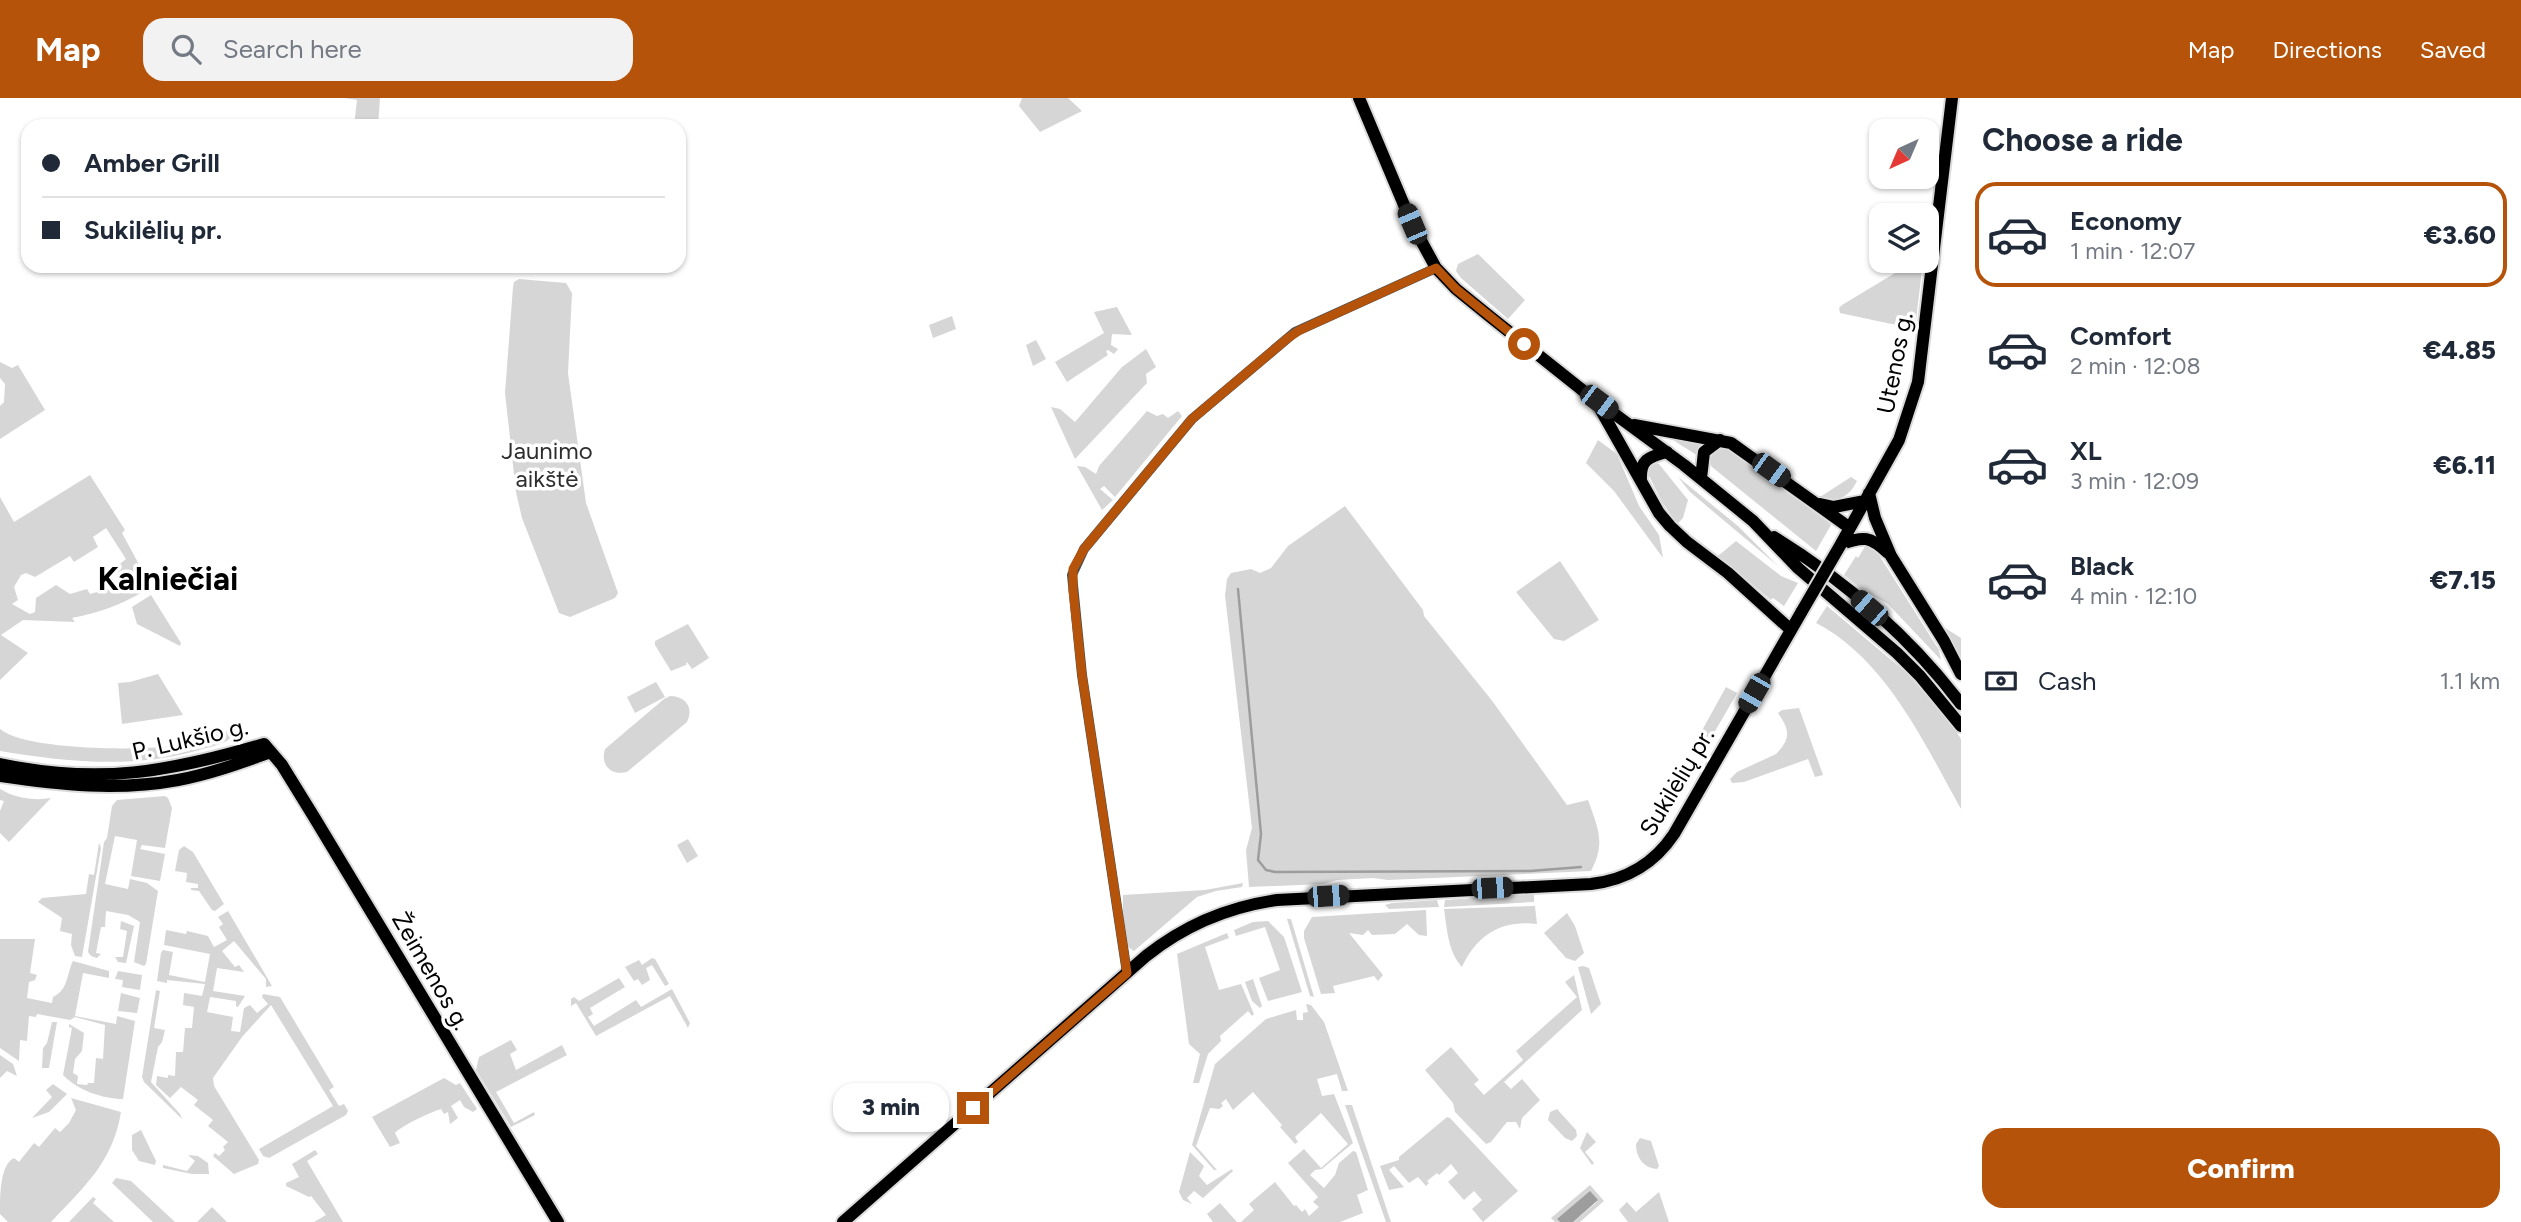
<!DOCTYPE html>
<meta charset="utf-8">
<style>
:root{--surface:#fff;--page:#f2f2f3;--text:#1f2937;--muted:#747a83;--line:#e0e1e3;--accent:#b45309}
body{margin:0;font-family:Figtree,sans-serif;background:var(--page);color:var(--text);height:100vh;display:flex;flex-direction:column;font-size:26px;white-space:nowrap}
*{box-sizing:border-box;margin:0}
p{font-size:23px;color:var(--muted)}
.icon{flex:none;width:38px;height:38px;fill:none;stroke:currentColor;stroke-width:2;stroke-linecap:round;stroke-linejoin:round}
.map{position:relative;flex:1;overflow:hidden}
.side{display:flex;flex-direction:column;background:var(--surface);width:560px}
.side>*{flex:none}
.hud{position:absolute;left:21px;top:21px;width:665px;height:154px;border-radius:21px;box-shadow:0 2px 5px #0004;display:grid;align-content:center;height:154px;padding:0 21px;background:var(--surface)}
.needle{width:46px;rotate:224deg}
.fabs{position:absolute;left:1869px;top:21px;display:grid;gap:14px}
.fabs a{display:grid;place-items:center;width:70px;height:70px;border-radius:14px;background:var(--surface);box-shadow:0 2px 5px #0004;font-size:35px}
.end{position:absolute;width:32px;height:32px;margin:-16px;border:9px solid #b45309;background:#fff;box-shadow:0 0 0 4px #fff}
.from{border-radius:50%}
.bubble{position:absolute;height:49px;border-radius:21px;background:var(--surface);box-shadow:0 2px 5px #0004;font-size:23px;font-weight:800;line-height:49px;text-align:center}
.car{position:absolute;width:21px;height:42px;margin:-21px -10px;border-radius:9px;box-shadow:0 0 5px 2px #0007;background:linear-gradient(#222 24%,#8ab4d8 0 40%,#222 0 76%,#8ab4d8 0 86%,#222 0)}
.hud b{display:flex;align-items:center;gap:24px;height:66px;font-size:26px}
.hud b+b{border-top:2px solid var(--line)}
.hud i{width:18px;height:18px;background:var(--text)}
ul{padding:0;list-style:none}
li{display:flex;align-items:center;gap:21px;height:105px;margin:0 14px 10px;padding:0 7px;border:4px solid transparent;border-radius:21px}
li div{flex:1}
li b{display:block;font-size:26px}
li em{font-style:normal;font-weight:800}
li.current{border-color:var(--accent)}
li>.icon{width:63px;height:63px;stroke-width:1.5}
h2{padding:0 21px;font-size:32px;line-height:84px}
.pay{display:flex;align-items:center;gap:18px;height:77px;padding:0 21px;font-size:26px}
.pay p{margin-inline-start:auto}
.primary-button{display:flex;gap:14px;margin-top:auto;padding:14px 21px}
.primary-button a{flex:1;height:80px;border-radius:21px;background:var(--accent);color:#fff;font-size:28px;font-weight:800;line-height:80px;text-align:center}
header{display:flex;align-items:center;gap:42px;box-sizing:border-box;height:98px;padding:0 35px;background:var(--accent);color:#fff}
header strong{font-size:33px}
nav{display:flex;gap:38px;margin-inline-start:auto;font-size:24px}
.search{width:490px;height:63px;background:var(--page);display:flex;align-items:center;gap:18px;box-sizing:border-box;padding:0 24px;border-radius:21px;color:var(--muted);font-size:26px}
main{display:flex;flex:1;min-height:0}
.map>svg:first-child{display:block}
.green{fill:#d6d6d6}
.water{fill:#9d9d9d}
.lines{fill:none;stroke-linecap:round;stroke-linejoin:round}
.stream{stroke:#9d9d9d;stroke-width:2.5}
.major-casing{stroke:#dbdbdb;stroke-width:16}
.minor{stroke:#4f4f4f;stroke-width:10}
.major{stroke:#000;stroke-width:12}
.major-bridge-casing{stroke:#dbdbdb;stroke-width:16;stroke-linecap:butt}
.major-bridge{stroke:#000;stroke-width:12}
.route{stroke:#b45309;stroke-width:9}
.labels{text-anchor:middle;stroke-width:7;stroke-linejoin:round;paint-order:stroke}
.street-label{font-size:24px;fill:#000;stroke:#fff}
.park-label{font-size:24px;fill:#2d2d2d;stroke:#fff}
.district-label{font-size:32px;font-weight:bold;fill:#000;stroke:#fff}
</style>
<header>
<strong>Map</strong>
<div class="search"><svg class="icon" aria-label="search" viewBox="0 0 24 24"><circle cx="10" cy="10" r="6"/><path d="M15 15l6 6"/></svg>Search here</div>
<nav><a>Map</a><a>Directions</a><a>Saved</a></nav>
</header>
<main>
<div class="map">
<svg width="1961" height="1124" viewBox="0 0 1961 1124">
<rect width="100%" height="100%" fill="#fff"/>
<path class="green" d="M344,0H380L378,28H354L357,2Z
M1022,0H1068L1082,13L1040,34L1019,8Z
M1478,156L1525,202L1508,221L1461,180L1456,173L1458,166Z
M1915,163H1923L1915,231L1840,215L1839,210L1842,207Z
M519,181L566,185L572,195L568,275L586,405L618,495L615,500L570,519L559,515L522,420L516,394L505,295L513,189L514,184Z
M1117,209L1132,237L1112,236L1111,247L1118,251L1114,256L1108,252L1106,253L1108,257L1067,284L1055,264L1104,235L1094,214Z
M952,218L956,231L933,240L929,227Z
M1036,242L1046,261L1033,268L1026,247Z
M1146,251L1156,269L1146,276L1147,285L1075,361L1051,309L1060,311L1075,324L1122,269Z
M0,264L12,270L18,267L45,312L0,341V308L4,304L5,286L0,280Z
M1147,313L1157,318L1163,316L1168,320L1178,313L1182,318L1115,399L1104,388L1100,391L1113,402L1102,412L1077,368L1085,369L1096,376L1099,368Z
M1670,340L1703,343L1698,358Z
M1598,342L1617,356L1639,408L1659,437L1663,460L1614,393L1586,365Z
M1721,348L1730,352L1829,425L1831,427L1816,453L1712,369L1709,364L1710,356Z
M1653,364L1659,366L1688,402L1683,420L1677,426L1662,404L1647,374V369Z
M90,377L125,432L122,435L142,472L141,477L128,485H124L115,470L126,461L106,430L93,439L98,449L74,464L70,458L35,479L26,475L21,477L14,489L18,502L12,506L30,516L35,514L36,500L56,487L70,496L87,491L90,496L114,489L123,494L145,483L146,487L141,489V495C118,508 98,515 72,520L75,524L23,522L1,537L28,555L0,582V399L14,424Z
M1678,379L1738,428L1778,468L1690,394Z
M1851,379L1857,383C1849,399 1838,405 1820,399Z
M1345,408L1423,512L1424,518L1493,604L1567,707L1588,702C1598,730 1606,745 1591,773L1388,782L1373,780L1337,782L1323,786L1249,789L1246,752L1252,730L1225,497L1227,481L1231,475L1251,471L1260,475L1271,470L1288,448Z
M1736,443L1781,478L1798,485L1784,508L1773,500L1771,502L1718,458Z
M1866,447L1879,457L1939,552L1941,562L1888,506L1861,491L1844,477L1856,458L1858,460Z
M1560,463L1599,522L1564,543L1554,541L1516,494Z
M151,497L181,545L180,548L137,526L132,509Z
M1827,508L1908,576L1952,627L1961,641V711C1924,645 1886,561 1816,525Z
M688,526L709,560L692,571L687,564L686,567L671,573L655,547V543Z
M1942,528L1961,540V564Z
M158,576L183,617L122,626L118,585L130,584Z
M656,584L665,599L635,615L627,599Z
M1726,589L1737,595L1710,642L1700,636Z
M670,598C686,598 694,610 687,624L627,674C611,678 600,667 605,651L664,601Z
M1799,610L1823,677L1815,679L1808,661L1744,684L1732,685L1730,681L1737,674L1776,656C1792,640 1789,631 1778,615L1782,612Z
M239,629C230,646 217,647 199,652C134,671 66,664 0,653V631C27,653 145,653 182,647C201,644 220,635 239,629Z
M0,691C15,700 34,703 51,700L9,744L0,735V713L4,703L0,702Z
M165,698L168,700L172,710L165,750L142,747L140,751L165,756L160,783L131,778L137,742L115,738L105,786L128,791L130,781L147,785L158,793L146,866L144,868L134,864L140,824L128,817L106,813L105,829H101L96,855L101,856L97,860L91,858L88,854L104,744L107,740L112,708L117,702Z
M688,741L698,758L687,765L677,747Z
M99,745L101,750L82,859L75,858L71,847L72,836L60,833L62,820L38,804L42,800L86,796L89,776L94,777Z
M184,748L193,754L224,806L215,813L212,812L199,793L191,792V790H198V786L186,784L187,775L175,773L179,752Z
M1243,785L1242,789L1216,793L1197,799L1134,853L1128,849L1123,816V797L1205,792Z
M1534,796V804L1444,809L1445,802Z
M1437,802L1439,809L1389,811L1385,807L1392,805Z
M1535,808L1537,826C1501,822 1477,837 1462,869C1448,854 1447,831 1444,811Z
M1426,812L1427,838L1419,837L1407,826L1395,836L1372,837L1368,832L1363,837L1349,835L1383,877L1378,883L1374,878L1333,888L1335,895L1321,896L1304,840V833L1312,819Z
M228,813L272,888L266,889V881L234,843L222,853L235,869L239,867L244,874L217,870L213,893L245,898L238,909L236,908V903L210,899L207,914L233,919L231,933L240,934L244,910L250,907L257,915L268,906L262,899L263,896L280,899L334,989L329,992L339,1008L344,1006L348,1013L346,1017L269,1060L263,1058L259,1051L333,1008L271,907L242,939L213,980L214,988L259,1062L258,1066L234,1076L213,1058L215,1055L219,1058L225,1052L223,1049L228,1044L208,1028L213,1022L194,1007L198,1002L181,989L170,1000L156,987L157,978L168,980V977L175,978L176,954H183L185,930H192L194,909L183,907L184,895L202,898L205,886L167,882V885L157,883L161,855L163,852L173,854L169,877L205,884L210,856L164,847L166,832L186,836L187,833L208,838L214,849L227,842L219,829L223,826L218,819Z
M1567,815L1575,828L1584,855L1575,863L1566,860L1544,835Z
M1287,821H1291L1314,899L1310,898Z
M121,823L134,828L126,865L118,864L115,859H123L127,833L120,831Z
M1268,823L1284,839L1302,894L1268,903L1259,880L1280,872L1265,829L1236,838L1234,832L1253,824Z
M1227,835L1229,840L1205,849L1219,892L1241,886L1254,916L1252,918L1248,913L1220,938L1221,943L1208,956L1199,985H1193L1200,956L1189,946L1177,856Z
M0,841H35L30,875L37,877L35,882L29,884L27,900L52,905L53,899C69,891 66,877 73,863L109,873V880L83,875L75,918L116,926L117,918L135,923L123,1001C103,1001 77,992 63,977L72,930L69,929V926L84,935L82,953L75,961L73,975L78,978L77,986L87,987L88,985H94L96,960L103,961L105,927L75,919L70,922L37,916L36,919L29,918L27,943L20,942L19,963L0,950Z
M652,860L655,861L669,886L665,888L652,867L646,870L650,882L642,887L638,881L634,883L625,869L639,862L642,867Z
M1583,868L1589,870L1601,906L1591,916L1578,869Z
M118,873L142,877L140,892L122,889L123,882L115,881Z
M1574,877L1582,912L1504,984L1511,991L1522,981L1540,1002L1522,1020L1520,1031L1516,1024H1507L1491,1044L1486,1046L1455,1014L1453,1005L1425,972L1451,949L1479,982L1474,986L1484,997L1523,962L1516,953L1577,899L1565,884Z
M619,880L625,889L590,910L593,916L588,919L594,928L636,902L641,909L672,891L690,925L688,930L670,898L596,938L576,905L571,908V901L574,899L579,903Z
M1253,881L1262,908L1260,910L1252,903L1245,884Z
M156,892L160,893L154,930L165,932L162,944L158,949L151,984L180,1016L182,1021L144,984L142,979Z
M121,895L140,900L137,915L118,913Z
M1306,906L1311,907L1324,924L1348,993H1342L1337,976L1317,981L1322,998L1334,996L1353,1045L1322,1071L1315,1072L1310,1077L1324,1090L1335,1077L1339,1065L1353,1053L1356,1054L1368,1092L1357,1097L1363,1115L1340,1124H1241L1254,1112L1249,1106L1275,1084L1294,1108L1296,1107L1302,1114L1305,1111L1309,1118L1319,1109L1313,1104L1318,1099L1288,1065L1304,1051L1321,1070L1348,1046L1321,1015L1295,1039L1298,1044L1295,1046L1280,1029L1282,1027L1253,994L1233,1012L1226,1001L1221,1005L1223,1008L1219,1011L1210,1010L1196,1048L1217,1072H1214L1192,1047L1215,966L1266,921L1296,912L1297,922H1303V915L1308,914Z
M52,924H57L49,970H42L43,950L47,945Z
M511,942L517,952L510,956L516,972L562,947L567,957L496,994L514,1025L534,1014L535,1017L511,1029L476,972L479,959Z
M0,957L13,966L17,978L7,973L0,980Z
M444,980L456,987L460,985L477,1011L473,1014L464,1009L460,1002L451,1008L458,1020L450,1026L448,1014L444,1016L441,1011C431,1014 401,1028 395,1035L400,1045L390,1049L372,1019Z
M53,986L67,996L49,1014L32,1020L52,999L46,992Z
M71,1000L121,1014C113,1064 84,1089 51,1124H8L0,1116C0,1096 0,1067 14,1060L19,1064L34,1045L39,1049L55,1030L60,1034L69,1025L76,1012Z
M1345,1007H1352L1391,1124H1386Z
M1557,1011L1576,1032L1577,1038L1572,1043L1565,1040L1548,1022L1550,1014Z
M1447,1019L1450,1020L1518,1093L1483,1124L1472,1111L1482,1102L1474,1093L1464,1102L1448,1084L1458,1075L1451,1066L1439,1077L1437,1075L1427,1083L1429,1085L1426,1088L1418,1079L1409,1085L1394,1068L1389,1072L1404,1089L1389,1092L1380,1068L1399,1062V1059Z
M141,1032L156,1063L155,1067L139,1063L132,1052V1037Z
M1587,1034L1596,1044L1585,1054L1594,1065L1592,1067L1580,1050Z
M1640,1040L1651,1043L1659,1068L1657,1071C1644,1070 1636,1060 1636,1046Z
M315,1052L318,1056L307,1063L343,1124H314L326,1117L311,1098L309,1099L286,1088V1085L299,1079L292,1066Z
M1190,1054L1204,1068L1199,1078L1207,1087L1232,1071L1233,1073L1203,1100L1194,1093L1187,1100L1192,1106L1183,1102L1179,1094Z
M188,1057L198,1058L208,1065L209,1076H192L163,1070V1067L187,1073L195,1063Z
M116,1080L131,1083L175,1124H153L112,1085Z
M1590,1087L1604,1103L1580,1124H1573L1598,1103L1558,1121L1560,1124H1555L1551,1120Z
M1659,1094L1669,1124H1628L1619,1112L1627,1104L1636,1114Z
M93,1099L96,1101L93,1105L114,1124H69Z
M1220,1105L1237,1124H1213L1207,1116Z
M212,1109L227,1124H228H197Z"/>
<path class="water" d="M1590,1093L1598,1102L1573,1124H1560L1557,1121Z"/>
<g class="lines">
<path class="stream" d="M1238,491L1261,736L1258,762L1266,772L1275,774L1530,773L1581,769"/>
<defs>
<path id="major" d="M1359,0L1412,126L1436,170L1456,191L1488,217L1586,295L1684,367L1753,423L1798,470L1897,555L1920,578L1961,628
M1598,307L1659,415L1670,428L1687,444L1728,475L1791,532
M1634,327L1731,345L1850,430
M1701,380L1704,354L1720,342
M1641,382C1640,361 1649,359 1667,354
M1869,395L1875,420L1891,458L1944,543L1961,576
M1820,406L1834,409L1865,403
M1774,439C1845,483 1910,539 1961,606
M1841,446L1899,342L1918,284L1952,0
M1841,446C1864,438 1870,438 1888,455
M0,666C98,687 170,674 264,646L282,667L314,719L558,1124
M0,678C59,687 119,693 178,682C210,676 240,665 271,654
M843,1124L1146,858C1185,827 1227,809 1277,802L1591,786C1626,782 1654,766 1674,736L1802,513"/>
</defs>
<use href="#major" class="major-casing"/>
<path class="minor" d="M1127,875L1082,577L1072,477L1084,451L1192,321L1295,234L1436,170"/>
<use href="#major" class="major"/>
<defs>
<path id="major-bridge" d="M1802,513L1841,446"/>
</defs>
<use href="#major-bridge" class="major-bridge-casing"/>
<use href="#major-bridge" class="major-bridge"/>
</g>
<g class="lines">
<path class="route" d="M973,1010L1127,875L1082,577L1073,492V471L1084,451L1192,321L1288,240L1300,232L1436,170L1456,191L1524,246"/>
</g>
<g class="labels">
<g class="street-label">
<text transform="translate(1895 265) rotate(-79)" y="8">Utenos g.</text>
<text transform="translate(190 641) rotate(-13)" y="8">P. Lukšio g.</text>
<text transform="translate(1677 684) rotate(-59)" y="8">Sukilėlių pr.</text>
<text transform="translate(431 873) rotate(60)" y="8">Žeimenos g.</text>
</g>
<g class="park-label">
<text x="547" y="361">Jaunimo<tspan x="547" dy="28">aikštė</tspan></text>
</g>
<g class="district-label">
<text x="168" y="492">Kalniečiai</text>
</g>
</g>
</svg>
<div class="fabs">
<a><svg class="needle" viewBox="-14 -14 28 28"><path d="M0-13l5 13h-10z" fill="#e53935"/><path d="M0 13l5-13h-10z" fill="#747a83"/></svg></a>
<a><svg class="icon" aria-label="layers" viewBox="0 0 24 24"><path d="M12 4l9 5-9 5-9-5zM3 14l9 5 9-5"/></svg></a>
</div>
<i class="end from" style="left:1524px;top:246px"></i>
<i class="end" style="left:973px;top:1010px"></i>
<div class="bubble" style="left:833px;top:985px;width:116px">3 min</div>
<i class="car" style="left:1412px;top:126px;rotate:337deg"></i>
<i class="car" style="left:1599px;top:304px;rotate:127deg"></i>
<i class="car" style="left:1771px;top:372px;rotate:126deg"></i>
<i class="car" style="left:1869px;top:510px;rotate:311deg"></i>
<i class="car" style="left:1754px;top:595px;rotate:210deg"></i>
<i class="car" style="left:1492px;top:790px;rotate:87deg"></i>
<i class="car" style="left:1328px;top:798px;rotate:86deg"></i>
<div class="hud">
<b><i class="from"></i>Amber Grill</b>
<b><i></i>Sukilėlių pr.</b>
</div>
</div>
<section class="side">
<h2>Choose a ride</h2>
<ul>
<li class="current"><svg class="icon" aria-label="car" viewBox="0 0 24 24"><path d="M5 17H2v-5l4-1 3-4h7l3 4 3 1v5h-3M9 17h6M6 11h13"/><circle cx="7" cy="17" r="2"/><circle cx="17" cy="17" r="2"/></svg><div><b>Economy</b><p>1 min · 12:07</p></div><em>€3.60</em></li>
<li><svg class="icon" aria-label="car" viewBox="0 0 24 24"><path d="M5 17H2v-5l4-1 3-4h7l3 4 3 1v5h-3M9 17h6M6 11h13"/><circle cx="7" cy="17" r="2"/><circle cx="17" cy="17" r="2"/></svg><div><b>Comfort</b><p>2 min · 12:08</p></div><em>€4.85</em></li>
<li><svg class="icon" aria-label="car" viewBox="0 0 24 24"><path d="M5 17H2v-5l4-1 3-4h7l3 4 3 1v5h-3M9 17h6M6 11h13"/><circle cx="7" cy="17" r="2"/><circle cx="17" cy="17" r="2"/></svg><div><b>XL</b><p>3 min · 12:09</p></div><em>€6.11</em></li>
<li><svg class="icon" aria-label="car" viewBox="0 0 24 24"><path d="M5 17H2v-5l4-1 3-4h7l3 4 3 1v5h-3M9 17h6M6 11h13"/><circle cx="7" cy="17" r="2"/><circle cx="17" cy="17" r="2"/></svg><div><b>Black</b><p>4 min · 12:10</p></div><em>€7.15</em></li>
</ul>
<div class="pay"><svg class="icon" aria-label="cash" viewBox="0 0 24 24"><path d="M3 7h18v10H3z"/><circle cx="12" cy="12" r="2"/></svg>Cash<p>1.1 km</p></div>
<div class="primary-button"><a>Confirm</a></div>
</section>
</main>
